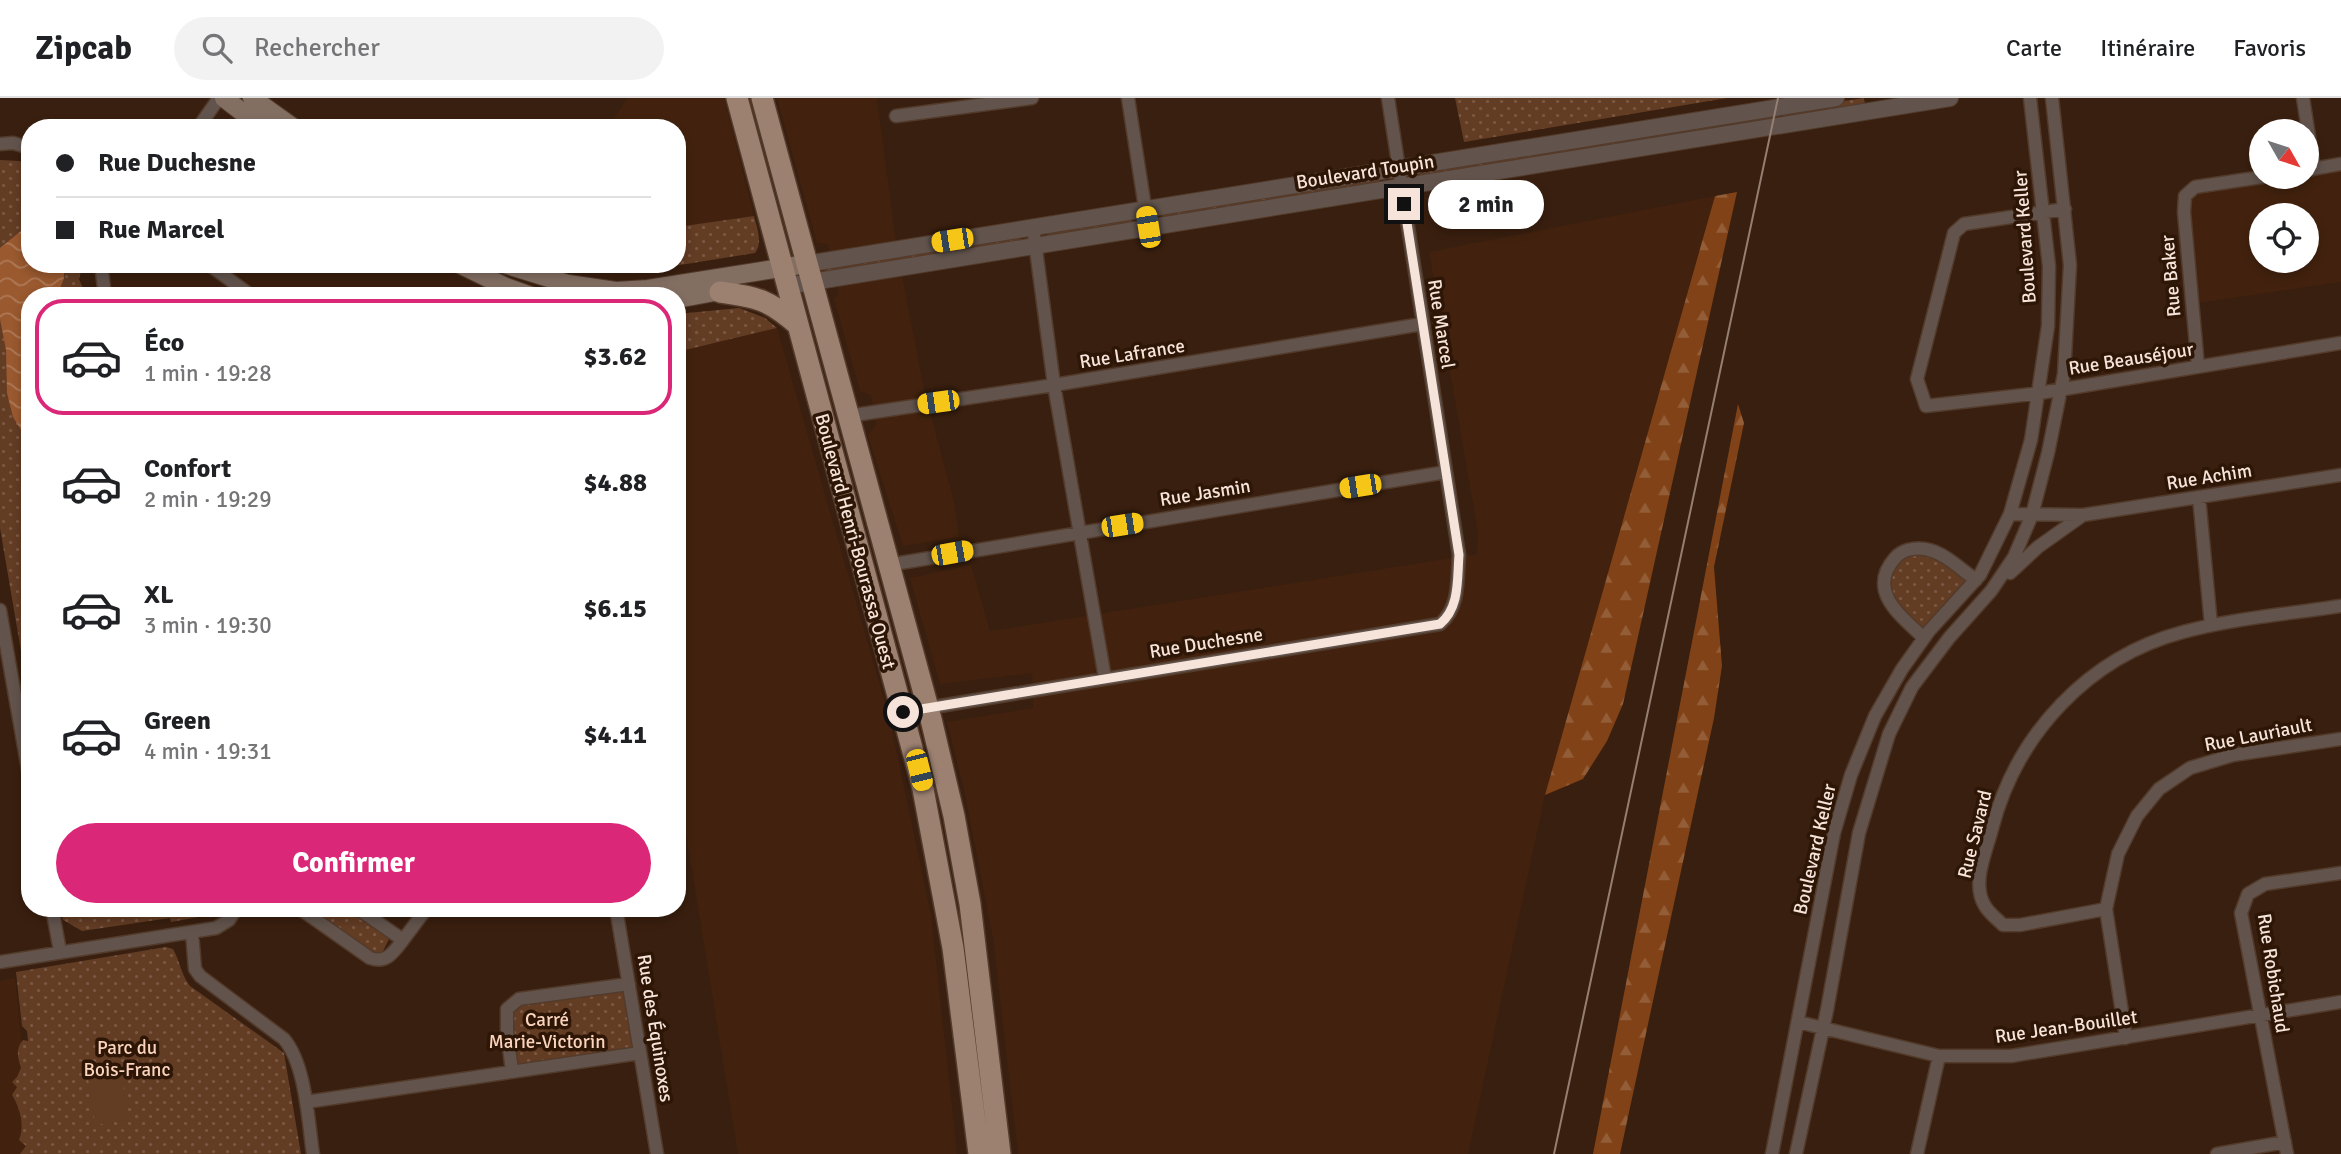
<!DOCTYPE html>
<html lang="fr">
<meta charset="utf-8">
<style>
:root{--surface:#fff;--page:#f2f2f2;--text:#202124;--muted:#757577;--line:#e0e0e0;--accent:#db2777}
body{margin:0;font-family:Signika,sans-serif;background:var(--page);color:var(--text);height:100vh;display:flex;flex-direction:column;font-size:26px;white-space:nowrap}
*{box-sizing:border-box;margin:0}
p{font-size:23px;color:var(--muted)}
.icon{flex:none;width:38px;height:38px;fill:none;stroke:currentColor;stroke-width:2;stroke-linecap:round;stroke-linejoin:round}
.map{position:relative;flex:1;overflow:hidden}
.details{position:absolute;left:21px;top:189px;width:665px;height:630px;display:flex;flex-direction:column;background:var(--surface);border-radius:28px;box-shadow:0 4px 10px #0003}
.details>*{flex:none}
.banner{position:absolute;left:21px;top:21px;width:665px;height:154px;border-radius:28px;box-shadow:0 4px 10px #0003;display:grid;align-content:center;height:154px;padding:0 35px;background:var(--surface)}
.needle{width:46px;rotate:129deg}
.controls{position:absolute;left:2249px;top:21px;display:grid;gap:14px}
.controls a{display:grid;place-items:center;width:70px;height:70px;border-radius:50%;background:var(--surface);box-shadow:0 4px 10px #0003;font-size:35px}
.end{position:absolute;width:32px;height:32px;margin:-16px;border:9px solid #f6e4da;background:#111;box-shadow:0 0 0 4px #111}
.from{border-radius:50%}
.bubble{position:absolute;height:49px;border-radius:24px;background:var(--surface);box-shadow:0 4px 10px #0003;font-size:23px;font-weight:700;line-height:49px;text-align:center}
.car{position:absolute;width:21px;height:42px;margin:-21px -10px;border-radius:9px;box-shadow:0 0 5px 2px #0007;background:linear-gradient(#f5c518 24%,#345 0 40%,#f5c518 0 76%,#345 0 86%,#f5c518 0)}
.banner b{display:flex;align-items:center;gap:24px;height:66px;font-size:26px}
.banner b+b{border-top:2px solid var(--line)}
.banner i{width:18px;height:18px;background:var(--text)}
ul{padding:12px 0 0;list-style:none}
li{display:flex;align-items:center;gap:21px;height:116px;margin:0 14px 10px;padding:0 21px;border:4px solid transparent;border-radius:28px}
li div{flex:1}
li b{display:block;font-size:26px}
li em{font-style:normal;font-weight:700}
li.active{border-color:var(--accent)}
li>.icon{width:63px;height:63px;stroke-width:1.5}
.button{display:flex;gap:14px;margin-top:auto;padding:14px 35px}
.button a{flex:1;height:80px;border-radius:42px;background:var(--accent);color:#fff;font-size:28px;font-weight:700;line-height:80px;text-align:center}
header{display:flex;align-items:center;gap:42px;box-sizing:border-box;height:98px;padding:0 35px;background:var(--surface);border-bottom:2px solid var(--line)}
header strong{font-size:33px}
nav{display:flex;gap:38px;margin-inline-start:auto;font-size:24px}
.search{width:490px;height:63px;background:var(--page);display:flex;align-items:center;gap:18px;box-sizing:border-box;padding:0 24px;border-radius:38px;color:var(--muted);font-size:26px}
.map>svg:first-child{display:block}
.built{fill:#42220e;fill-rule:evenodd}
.green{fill:url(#green-dots)}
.forest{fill:url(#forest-firs)}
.pitch{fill:#633c24}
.water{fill:url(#water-waves)}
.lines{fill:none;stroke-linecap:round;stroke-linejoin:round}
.minor-casing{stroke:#533b2b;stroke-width:15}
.tertiary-casing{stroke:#533b2b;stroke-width:18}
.secondary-casing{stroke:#533b2b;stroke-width:20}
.primary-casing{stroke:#533b2b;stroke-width:24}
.minor{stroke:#62544d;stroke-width:12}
.tertiary{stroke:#62544d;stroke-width:16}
.secondary{stroke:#836e62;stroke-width:18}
.primary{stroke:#9c8171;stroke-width:21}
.tram{stroke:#957f72;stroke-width:2}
.route{stroke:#f6e4da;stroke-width:9}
.labels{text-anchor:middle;stroke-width:7;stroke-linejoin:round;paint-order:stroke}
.street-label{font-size:19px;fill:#f6e4da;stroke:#2e1606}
.park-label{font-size:19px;fill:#fbd4be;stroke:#2e1606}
</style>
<header>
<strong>Zipcab</strong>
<div class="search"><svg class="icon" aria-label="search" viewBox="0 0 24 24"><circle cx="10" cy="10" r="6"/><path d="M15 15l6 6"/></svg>Rechercher</div>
<nav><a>Carte</a><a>Itinéraire</a><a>Favoris</a></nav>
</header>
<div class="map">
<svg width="2341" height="1056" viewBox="0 0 2341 1056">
<defs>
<pattern id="green-dots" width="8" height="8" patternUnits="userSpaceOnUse" patternTransform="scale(1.75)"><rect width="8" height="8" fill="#633c24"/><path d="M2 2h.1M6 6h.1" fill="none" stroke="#7a5843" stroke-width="1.8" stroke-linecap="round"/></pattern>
<pattern id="forest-firs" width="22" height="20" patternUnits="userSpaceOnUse" patternTransform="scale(1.75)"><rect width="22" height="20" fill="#804216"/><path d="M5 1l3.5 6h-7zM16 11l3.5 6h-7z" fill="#935d37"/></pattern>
<pattern id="water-waves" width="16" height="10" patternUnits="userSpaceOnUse" patternTransform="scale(1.75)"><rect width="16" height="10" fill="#9a592f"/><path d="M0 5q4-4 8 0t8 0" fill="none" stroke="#ae7956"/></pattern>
</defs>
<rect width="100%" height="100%" fill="#391f0f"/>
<path class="built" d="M628,0H724L754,118L677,129V30H607Z
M777,0H880L877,1L897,152L925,296L954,404L959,439L903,448L868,338L876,326L871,297L860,293L834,201L839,195L828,146L817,145Z
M2341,66V184L2198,205L2184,114L2195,89L2262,79H2306L2307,72ZM2261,117H2306V163H2261Z
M1715,98L1545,697L1468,1056H1018L993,840L964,691L947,624L1033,610L1032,575L940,586L910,480L971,467L990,533L1477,456L1478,434L1429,154Z
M777,230L889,619L931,817L957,1056H738L677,679V254Z
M15,880L33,1056H0V883Z"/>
<path class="green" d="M1455,0H1727L1464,44Z
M1864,0L1865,10L1782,23L1784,12Z
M1761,16L1759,27L1420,81L1418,71Z
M0,62L19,63L30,66V166H83L79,181L86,198H30V606L0,430Z
M1378,78L1380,88L1163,120L1162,115Z
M754,118C757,130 763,145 755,155L630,175H612L556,166H677V129Z
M1131,121V125L1048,138L1047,135L1048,133Z
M1013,136L1021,139L1020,145L862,171L824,173L827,169L852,163Z
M739,210L765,220L777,230L677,254V216Z
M1923,455L1939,460L1969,483L1924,532L1891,500L1888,489L1890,475L1902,460Z
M61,810H218L209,817L171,824L170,820L82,833L63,822Z
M308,810H346L386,838L389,841L382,855H373Z
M166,849L173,851C180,863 181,877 190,888L284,955L301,1056H20L26,1048L19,1042C25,1027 20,1010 12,997L17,989L12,984L17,979L21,970C18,960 15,951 23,942L28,943L27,933L22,928L16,874Z
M629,886L640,955L512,973L507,912L519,901Z"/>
<path class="forest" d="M1737,94L1623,606L1607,643L1583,681L1545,697L1715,98Z
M1738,306L1744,325L1714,469L1722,568L1714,620L1620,1056H1593Z"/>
<path class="pitch" d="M120,967L128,1022L95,1027L87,973Z"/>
<path class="water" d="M30,130V166H64V180L57,198H30V346L13,319L7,295L6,252L0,221V150L21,133Z"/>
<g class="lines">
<defs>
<path id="minor" d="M1128,0L1148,129
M2303,0L2314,70
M896,18L1032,0
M198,30L219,0
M0,46L13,45L30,50
M2307,72L2341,66
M2065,111L1964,126L1954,135L1917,281L1926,308L2040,295L2341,245
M1033,129L1054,287L1105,580
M105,166L102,174L105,198
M208,166L252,198
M2198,269L2184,114L2185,98L2195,89L2262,79
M848,318L1054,287L1422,226
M2199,399L2211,527
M2010,416L2083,417L2341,377
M888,467L1446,374
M2010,475L2038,449L2083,417
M0,512L30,683
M1924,540C1901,518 1866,493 1895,460C1902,452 1914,449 1925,451C1944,454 1960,471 1976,482
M903,614L1440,526C1460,509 1457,482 1459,457L1388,0
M52,810L60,853
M299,810L370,860C386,866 394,854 403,842L357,810
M616,810L657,1056
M2106,811L2020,827H2003C1997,821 1989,815 1985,808C1971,786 1986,754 1992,731C2016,637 2088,559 2183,534C2234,520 2289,516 2341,508
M192,835L195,871L200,878L284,941C306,967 308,1023 313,1056
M403,842L427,810
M0,864L216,830L229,822L237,810
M1798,924L1939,958H2011L2341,904
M2126,940L2106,811L2118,756L2137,718L2159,691L2190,670L2233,657L2341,641
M512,973L507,934V911L519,901L629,886
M306,1004L640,955
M1772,1056L1834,735L1851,677L1875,618L1902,571L1929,533L1980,477L2010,416L2031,342L2048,228L2049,168L2030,0
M1796,1056L1827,912L1859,735L1889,636L1912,589L1949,540L1991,493L2014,459L2032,417L2048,355L2064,276L2070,167L2052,0
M1917,1056L1939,958
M2217,1056L2285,1044
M2287,1056L2241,815L2248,796L2265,786L2341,775"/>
<path id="tertiary" d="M806,166L1836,0
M787,188L1950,0"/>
<path id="secondary" d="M224,0L263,30
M252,0L294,30
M459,166L506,189L531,198
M504,166L568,186L616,193L648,191L806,166
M677,201L731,191"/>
<path id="primary" d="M737,0L923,691L953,850L979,1056
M762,0L931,621L954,718L970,806L1000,1056
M720,194C758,199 769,202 798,227"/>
</defs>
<use href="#minor" class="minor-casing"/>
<use href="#tertiary" class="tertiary-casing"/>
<use href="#secondary" class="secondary-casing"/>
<use href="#primary" class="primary-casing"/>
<use href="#minor" class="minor"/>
<use href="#tertiary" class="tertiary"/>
<use href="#secondary" class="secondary"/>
<use href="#primary" class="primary"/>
<path class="tram" d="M1554,1056L1778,0"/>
</g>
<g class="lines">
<path class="route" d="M903,614L1440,526C1460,509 1457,482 1459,457L1404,106"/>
</g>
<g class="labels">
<g class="street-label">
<text transform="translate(1365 73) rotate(-9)" y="7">Boulevard Toupin</text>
<text transform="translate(2024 139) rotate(-94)" y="7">Boulevard Keller</text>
<text transform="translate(2170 178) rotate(-95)" y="7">Rue Baker</text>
<text transform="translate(1442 226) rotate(81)" y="7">Rue Marcel</text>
<text transform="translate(1132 255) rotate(-9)" y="7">Rue Lafrance</text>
<text transform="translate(2131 260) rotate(-9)" y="7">Rue Beauséjour</text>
<text transform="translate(2209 378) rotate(-9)" y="7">Rue Achim</text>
<text transform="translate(1205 394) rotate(-9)" y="7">Rue Jasmin</text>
<text transform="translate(856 443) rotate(75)" y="7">Boulevard Henri-Bourassa Ouest</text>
<text transform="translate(1206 544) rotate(-9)" y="7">Rue Duchesne</text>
<text transform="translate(2258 636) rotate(-11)" y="7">Rue Lauriault</text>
<text transform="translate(1974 736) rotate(-76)" y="7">Rue Savard</text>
<text transform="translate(1814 751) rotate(-77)" y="7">Boulevard Keller</text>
<text transform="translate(2274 875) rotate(81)" y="7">Rue Robichaud</text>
<text transform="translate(2066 928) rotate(-8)" y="7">Rue Jean-Bouillet</text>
<text transform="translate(656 930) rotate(81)" y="7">Rue des Équinoxes</text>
</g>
<g class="park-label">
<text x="547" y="928">Carré<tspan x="547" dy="22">Marie-Victorin</tspan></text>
<text x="127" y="956">Parc du<tspan x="127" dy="22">Bois-Franc</tspan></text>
</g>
</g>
</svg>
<div class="controls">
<a><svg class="needle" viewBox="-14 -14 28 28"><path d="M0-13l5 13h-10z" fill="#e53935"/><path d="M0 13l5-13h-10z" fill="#757577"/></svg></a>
<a><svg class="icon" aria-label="locate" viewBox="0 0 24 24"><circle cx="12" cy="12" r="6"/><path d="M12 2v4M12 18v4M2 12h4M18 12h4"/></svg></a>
</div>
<i class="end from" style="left:903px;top:614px"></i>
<i class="end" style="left:1404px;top:106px"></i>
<div class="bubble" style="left:1428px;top:82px;width:116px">2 min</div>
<i class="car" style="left:1148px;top:129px;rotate:351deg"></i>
<i class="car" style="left:952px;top:142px;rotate:261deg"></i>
<i class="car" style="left:938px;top:304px;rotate:262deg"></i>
<i class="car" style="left:1360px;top:388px;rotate:261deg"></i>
<i class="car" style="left:1122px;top:427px;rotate:81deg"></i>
<i class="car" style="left:952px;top:455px;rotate:80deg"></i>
<i class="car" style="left:919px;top:672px;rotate:166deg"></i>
<div class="banner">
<b><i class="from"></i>Rue Duchesne</b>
<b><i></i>Rue Marcel</b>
</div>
<section class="details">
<ul>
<li class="active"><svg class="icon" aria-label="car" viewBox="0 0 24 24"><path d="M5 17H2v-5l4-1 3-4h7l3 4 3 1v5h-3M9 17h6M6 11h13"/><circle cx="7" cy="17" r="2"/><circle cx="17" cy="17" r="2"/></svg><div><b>Éco</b><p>1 min · 19:28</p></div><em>$3.62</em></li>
<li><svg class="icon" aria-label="car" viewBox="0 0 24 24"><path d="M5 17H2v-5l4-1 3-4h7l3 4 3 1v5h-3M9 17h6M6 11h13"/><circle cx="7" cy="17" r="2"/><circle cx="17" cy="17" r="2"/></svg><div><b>Confort</b><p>2 min · 19:29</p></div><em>$4.88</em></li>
<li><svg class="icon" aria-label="car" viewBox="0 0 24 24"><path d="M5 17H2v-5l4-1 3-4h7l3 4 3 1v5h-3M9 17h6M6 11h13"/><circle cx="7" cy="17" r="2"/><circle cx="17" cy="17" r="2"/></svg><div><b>XL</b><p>3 min · 19:30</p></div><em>$6.15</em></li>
<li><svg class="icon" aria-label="car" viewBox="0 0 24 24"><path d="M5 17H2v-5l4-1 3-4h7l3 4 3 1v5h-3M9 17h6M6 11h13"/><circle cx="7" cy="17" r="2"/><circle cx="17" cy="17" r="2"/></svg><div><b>Green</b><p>4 min · 19:31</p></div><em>$4.11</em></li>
</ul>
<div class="button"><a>Confirmer</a></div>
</section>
</div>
